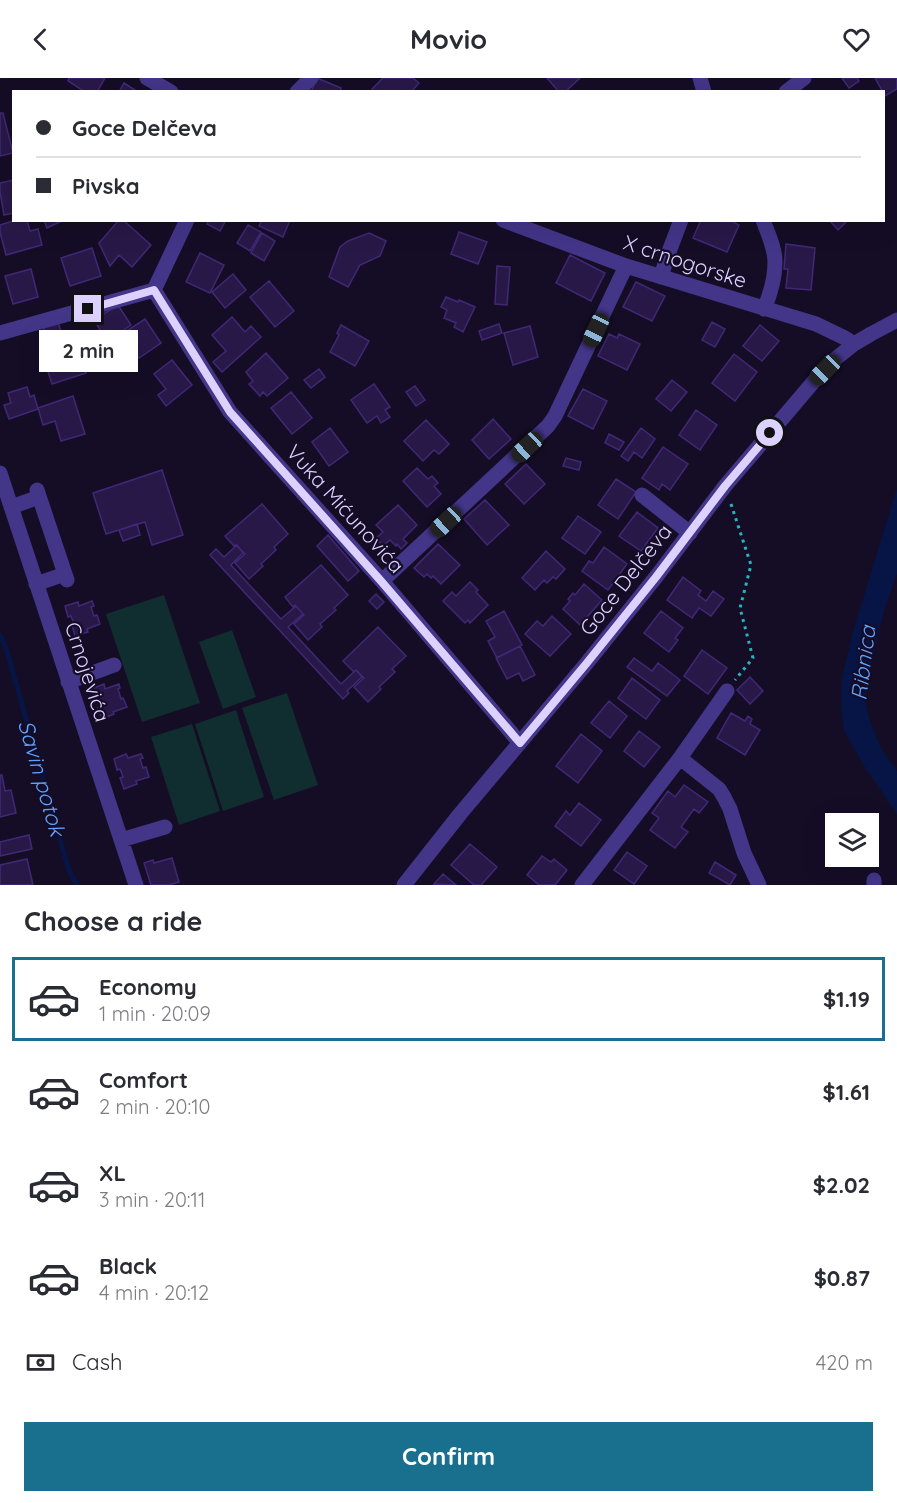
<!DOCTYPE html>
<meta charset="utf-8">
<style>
:root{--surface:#fff;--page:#f7f7f7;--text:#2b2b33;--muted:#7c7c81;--line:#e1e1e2;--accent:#186f8e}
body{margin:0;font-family:Quicksand,sans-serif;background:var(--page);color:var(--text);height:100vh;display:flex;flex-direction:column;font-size:22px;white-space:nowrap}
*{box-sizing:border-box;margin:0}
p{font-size:20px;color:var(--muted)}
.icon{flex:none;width:33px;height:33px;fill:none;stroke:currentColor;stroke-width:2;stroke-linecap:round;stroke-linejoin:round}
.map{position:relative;height:807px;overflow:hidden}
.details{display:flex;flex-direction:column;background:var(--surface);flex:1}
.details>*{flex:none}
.top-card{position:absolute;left:12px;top:12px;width:873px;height:132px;border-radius:0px;box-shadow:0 6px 24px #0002;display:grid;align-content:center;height:132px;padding:0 24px;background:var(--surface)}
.buttons{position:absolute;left:825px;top:735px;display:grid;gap:12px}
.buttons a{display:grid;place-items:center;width:54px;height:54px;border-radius:0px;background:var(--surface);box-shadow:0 6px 24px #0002;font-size:30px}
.end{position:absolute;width:27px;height:27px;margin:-14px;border:8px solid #ddd2ff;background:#111;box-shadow:0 0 0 3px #111}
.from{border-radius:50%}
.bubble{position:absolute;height:42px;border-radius:0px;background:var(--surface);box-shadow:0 6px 24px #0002;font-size:20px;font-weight:700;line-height:42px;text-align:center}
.car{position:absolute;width:18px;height:36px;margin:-18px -9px;border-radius:8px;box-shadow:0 0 4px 2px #0007;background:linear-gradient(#222 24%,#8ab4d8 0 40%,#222 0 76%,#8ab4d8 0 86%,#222 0)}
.top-card b{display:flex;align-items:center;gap:21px;height:57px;font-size:22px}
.top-card b+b{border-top:2px solid var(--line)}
.top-card i{width:15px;height:15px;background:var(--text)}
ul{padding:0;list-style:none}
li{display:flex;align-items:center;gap:18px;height:84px;margin:0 12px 9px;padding:0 12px;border:3px solid transparent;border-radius:0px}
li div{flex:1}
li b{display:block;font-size:22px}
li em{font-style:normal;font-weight:700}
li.selected{border-color:var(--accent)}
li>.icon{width:54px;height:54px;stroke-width:1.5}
h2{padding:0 24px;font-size:27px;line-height:72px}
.pay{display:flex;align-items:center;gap:15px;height:66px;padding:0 24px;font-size:22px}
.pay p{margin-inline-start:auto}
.action{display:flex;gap:12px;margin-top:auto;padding:12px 24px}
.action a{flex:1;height:69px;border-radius:0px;background:var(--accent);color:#fff;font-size:24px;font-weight:700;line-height:69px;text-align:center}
header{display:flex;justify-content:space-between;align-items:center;height:78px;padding:0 24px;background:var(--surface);font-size:27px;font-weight:700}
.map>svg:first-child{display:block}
.green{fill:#102d30}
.water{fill:#061546}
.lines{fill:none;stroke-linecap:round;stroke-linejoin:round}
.stream{stroke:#061546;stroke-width:5}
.building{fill:#281848;stroke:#412876;stroke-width:1.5}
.path{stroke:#26b5bf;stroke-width:3;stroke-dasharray:3 4.5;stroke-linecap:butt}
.minor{stroke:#433588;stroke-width:15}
.route{stroke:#ddd2ff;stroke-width:8}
.labels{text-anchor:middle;stroke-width:4.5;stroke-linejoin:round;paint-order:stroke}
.street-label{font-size:21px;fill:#ddd2ff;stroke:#150d26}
.water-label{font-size:22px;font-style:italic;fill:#60a1ff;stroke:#150d26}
</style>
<header><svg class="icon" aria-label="back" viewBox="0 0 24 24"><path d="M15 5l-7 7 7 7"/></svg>Movio<svg class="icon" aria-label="heart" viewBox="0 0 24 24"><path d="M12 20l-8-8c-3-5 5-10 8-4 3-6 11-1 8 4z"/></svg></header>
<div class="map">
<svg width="897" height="807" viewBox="0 0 897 807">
<rect width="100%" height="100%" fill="#150d26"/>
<path class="green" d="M164,517L200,625L142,644L106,536Z
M232,552L256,619L223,631L199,564Z
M287,615L318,707L274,722L242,630Z
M236,632L264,719L223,733L195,646Z
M192,646L220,733L179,747L151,659Z"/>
<path class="water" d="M897,410V495L884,533L868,600L865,623L870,644L881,670L897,693V736L865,689L844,653L841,629L842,600L853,554Z"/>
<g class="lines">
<path class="stream" d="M0,557L7,573L69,793L77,807"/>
</g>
<path class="building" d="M69,0H105L97,14H85L68,3Z
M317,0L341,10L340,14H311Z
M383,0H413L419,5L411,14H375L372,11Z
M547,0H580L565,14H559Z
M842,0H857L859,3L849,10Z
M875,0H897V11L885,18Z
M124,5L138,14H119Z
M0,35H3L13,75L0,78Z
M14,102V135L4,137L0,114V105Z
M16,142H27L30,153L38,151L42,167L6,177L0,154V147Z
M44,142H64L47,150Z
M119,142H123L151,167L132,189L119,177L110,188L99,165Z
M209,142H226L220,153L207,146Z
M262,142H290L283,159L259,148Z
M701,142H729L739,147L727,174L693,160Z
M829,142H848L838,152Z
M248,147L261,154L250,173L237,165Z
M459,154L487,164L478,186L451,176Z
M262,155L275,163L264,183L251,175Z
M369,155L386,163L380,178L360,187L348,209L329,199L340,169L348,163Z
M786,166L815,170L811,212L786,210L788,191H784Z
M92,170L101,198L70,208L61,180Z
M200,175L224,187L210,215L186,204Z
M570,177L605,195L591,223L556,205Z
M497,188L510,189L507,227L495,226Z
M31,191L38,219L13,226L5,198Z
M233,196L246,212L225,230L212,214Z
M269,203L294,233L275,249L250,219Z
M636,204L665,218L652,243L623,229Z
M446,219L458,224L459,222L475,229L463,254L454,249L456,245L444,240L447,232L441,229Z
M118,227L131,247L107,263L94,242Z
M232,239L245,254L251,248L261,259L222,294L213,284L226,273L212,257Z
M57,241L70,283L81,280L86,295L52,306L40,269L49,266L42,246Z
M145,241L161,265L139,280L122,256Z
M712,244L725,251L715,269L702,262Z
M499,246L502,255L482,262L479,253Z
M341,247L369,263L355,288L330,274L339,257L337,255Z
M760,247L779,263L762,283L743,268Z
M530,248L538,279L513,287L504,255Z
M609,256L617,260L619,256L640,266L627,292L598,278Z
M266,275L288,300L267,318L263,314L260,318L249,306L253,303L246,294Z
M734,276L757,294L735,323L712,305Z
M172,282L192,307L166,328L158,317L166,311L154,296Z
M319,291L325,299L311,310L304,302Z
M672,302L687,314L671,333L656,321Z
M374,306L390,329L385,332L390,339L381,345L377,338L367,345L351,322Z
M415,308L425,322L416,328L406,314Z
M27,309L30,319L34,317L38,331L9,341L4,327L11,325L8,315Z
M583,311L607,323L593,351L568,338Z
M291,314L312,340L292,356L271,330Z
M73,318L85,356L61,363L55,343L43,347L38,330Z
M696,332L717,347L700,372L679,357Z
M493,341L511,361L489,381L472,362Z
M426,342L449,366L439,376L434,372L423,383L404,363Z
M330,350L348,374L329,388L312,364Z
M641,350L655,361L642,380L634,374L628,383L621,378Z
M609,356L624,364L619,372L605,365Z
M663,369L688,386L670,412L662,406L659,412L642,400Z
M566,380L581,384L579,392L563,388Z
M526,386L545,406L524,426L505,406Z
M417,390L428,401L432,398L438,405L434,408L441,416L427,429L403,403Z
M162,392L183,457L152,467L145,444L106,456L93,415Z
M616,401L636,414L618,441L598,427Z
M485,422L509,447L487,467L464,441Z
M262,426L288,456L274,469L276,472L261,486L263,488L249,501L235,485L245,476L236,467L234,468L225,458Z
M398,427L417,447L403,461L407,465L401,471L397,466L396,468L390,462L383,468L376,460L383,454L376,447Z
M637,434L658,450L641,473L619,458Z
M578,438L601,454L585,476L562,460Z
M137,446L140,457L123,463L119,452Z
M328,457L359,493L348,503L317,468Z
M438,466L460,487L441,506L433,498L431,500L427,496L424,499L414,490Z
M237,467L243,475L231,487L281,541L296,528L303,536L288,549L341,606L356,592L362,599L347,613L349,615L343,621L210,477L216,471L224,479Z
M604,469L627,486L608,512L582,493L589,483L593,485Z
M546,473L565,491L556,501L553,499L547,505L544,502L535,512L522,500Z
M321,487L348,517L334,530L336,532L320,546L322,549L308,562L294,546L304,537L295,527L293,529L285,519Z
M683,499L701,513L698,517L706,523L713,513L724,521L711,538L699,530L692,540L667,522Z
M470,504L478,512L476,514L488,527L470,545L468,542L465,545L443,523L452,514L456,518Z
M584,506L602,522L580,547L563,531L570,523L568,521L573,515L575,517Z
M376,516L384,524L377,531L369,523Z
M92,523L94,528L91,529L94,538L97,537L100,546L87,551L88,554L75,558L72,547L74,546L71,538L68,539L65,528L78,524L79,528Z
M504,533L522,567L497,580L488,563L495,559L486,543Z
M661,533L683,550L675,560L678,562L669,574L644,555Z
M552,538L571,556L550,578L525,556L537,543L543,548Z
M378,549L406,578L392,591L395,594L379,609L381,611L368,624L354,609L364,600L356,592L354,594L343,583Z
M520,568L535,597L523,603L519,595L507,601L496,580Z
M702,572L727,590L708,616L684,598Z
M634,580L652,593L658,585L680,602L667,618L627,589Z
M750,599L763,613L750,626L737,612Z
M632,600L660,622L646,641L618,620Z
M104,606L105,611L119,606L120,610L118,611L121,621L123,620L127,629L113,634L114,636L102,641L98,630L101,629L98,621L95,622L91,611Z
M609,623L627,638L610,660L591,645Z
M731,635L745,643L748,638L752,641L750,646L760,652L745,677L717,660Z
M639,653L660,669L644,689L624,673Z
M581,656L602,673L578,705L556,688Z
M126,676L128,680L141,676L143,680L140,681L143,690L146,689L149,699L136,703L137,706L124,711L120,700L123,699L120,691L117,692L114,681Z
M0,697H2L5,713L11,712L16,735L0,739Z
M684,707L708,724L699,735L694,731L681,749L688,754L675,770L650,752L659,740L652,735L668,713L675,719Z
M579,725L601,742L581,768L555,748L566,733L570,737Z
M29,757L32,771L0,778V764Z
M470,766L497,789L481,807H474L451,787Z
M627,774L647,788L634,806L614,792Z
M542,778L551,784L554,781L567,792L555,807H539L527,797Z
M172,780L179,804L169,807H151L144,785L153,782L154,785Z
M27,781L33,807H0V787Z
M715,784L736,797L730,807L709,795Z
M443,796L456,807L434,806Z"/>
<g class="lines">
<path class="path" d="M731,426L751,487L740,530L753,580L735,602"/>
<path class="minor" d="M147,0L171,14
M700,0L704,14
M297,14L311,0
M786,14L804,0
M503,142L626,188L816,246L845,260L854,266
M763,142C768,156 775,170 775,184C775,200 770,217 764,231
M661,199L667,179L681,142
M154,212L230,334L382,503L520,665
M0,255L154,212L187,142
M0,395L136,807
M37,412L67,502
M642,417L690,455
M11,429L39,419
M382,503L548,348L555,338L626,188
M36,506L65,496
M68,604L114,587
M680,680L719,711L724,719L730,731L744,775L759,807
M121,762L165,749
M874,802V807
M404,807L460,736L586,586L656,499L725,408L815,302L834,282L854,266L871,256L897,242
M582,807L680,680L727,613"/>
</g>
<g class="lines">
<path class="route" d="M88,231L154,212L230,334L381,503L520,665L586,586L656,499L725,408L770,355"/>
</g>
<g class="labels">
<g class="street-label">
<text transform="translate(685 184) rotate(18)" y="7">X crnogorske</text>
<text transform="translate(345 431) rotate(48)" y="7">Vuka Mićunovića</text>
<text transform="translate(626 502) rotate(-52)" y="7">Goce Delčeva</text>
<text transform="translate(87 594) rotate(72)" y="7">Crnojevića</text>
</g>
<g class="water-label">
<text transform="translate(863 585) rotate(-83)" y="8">Ribnica</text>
<text transform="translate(42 700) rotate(74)" y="8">Savin potok</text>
</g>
</g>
</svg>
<div class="buttons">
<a><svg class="icon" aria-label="layers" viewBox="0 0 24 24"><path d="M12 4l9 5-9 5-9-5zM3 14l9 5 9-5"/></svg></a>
</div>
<i class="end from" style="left:770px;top:355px"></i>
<i class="end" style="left:88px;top:231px"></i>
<div class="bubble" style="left:39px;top:252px;width:99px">2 min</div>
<i class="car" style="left:596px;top:252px;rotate:205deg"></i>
<i class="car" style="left:825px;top:292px;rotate:225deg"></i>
<i class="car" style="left:527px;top:369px;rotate:227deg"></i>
<i class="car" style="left:446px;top:444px;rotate:227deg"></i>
<div class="top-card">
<b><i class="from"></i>Goce Delčeva</b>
<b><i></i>Pivska</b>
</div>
</div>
<section class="details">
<h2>Choose a ride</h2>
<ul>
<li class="selected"><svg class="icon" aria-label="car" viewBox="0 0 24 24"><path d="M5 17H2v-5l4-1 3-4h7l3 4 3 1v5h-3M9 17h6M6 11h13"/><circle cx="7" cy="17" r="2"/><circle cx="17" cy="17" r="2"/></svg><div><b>Economy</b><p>1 min · 20:09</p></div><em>$1.19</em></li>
<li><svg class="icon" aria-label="car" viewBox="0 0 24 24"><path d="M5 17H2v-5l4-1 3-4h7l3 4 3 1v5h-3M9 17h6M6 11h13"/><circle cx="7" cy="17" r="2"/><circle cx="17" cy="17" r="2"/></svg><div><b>Comfort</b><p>2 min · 20:10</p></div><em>$1.61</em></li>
<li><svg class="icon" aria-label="car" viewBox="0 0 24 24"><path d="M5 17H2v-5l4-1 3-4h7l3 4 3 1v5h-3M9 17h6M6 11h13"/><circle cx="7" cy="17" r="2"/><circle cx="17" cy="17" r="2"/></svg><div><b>XL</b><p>3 min · 20:11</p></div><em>$2.02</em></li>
<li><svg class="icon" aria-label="car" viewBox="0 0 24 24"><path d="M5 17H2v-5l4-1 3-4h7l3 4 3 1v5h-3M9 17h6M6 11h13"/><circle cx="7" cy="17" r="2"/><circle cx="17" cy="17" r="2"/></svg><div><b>Black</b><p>4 min · 20:12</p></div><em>$0.87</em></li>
</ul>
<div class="pay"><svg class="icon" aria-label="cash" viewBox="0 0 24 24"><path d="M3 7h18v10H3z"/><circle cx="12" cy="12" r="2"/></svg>Cash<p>420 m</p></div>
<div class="action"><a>Confirm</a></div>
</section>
